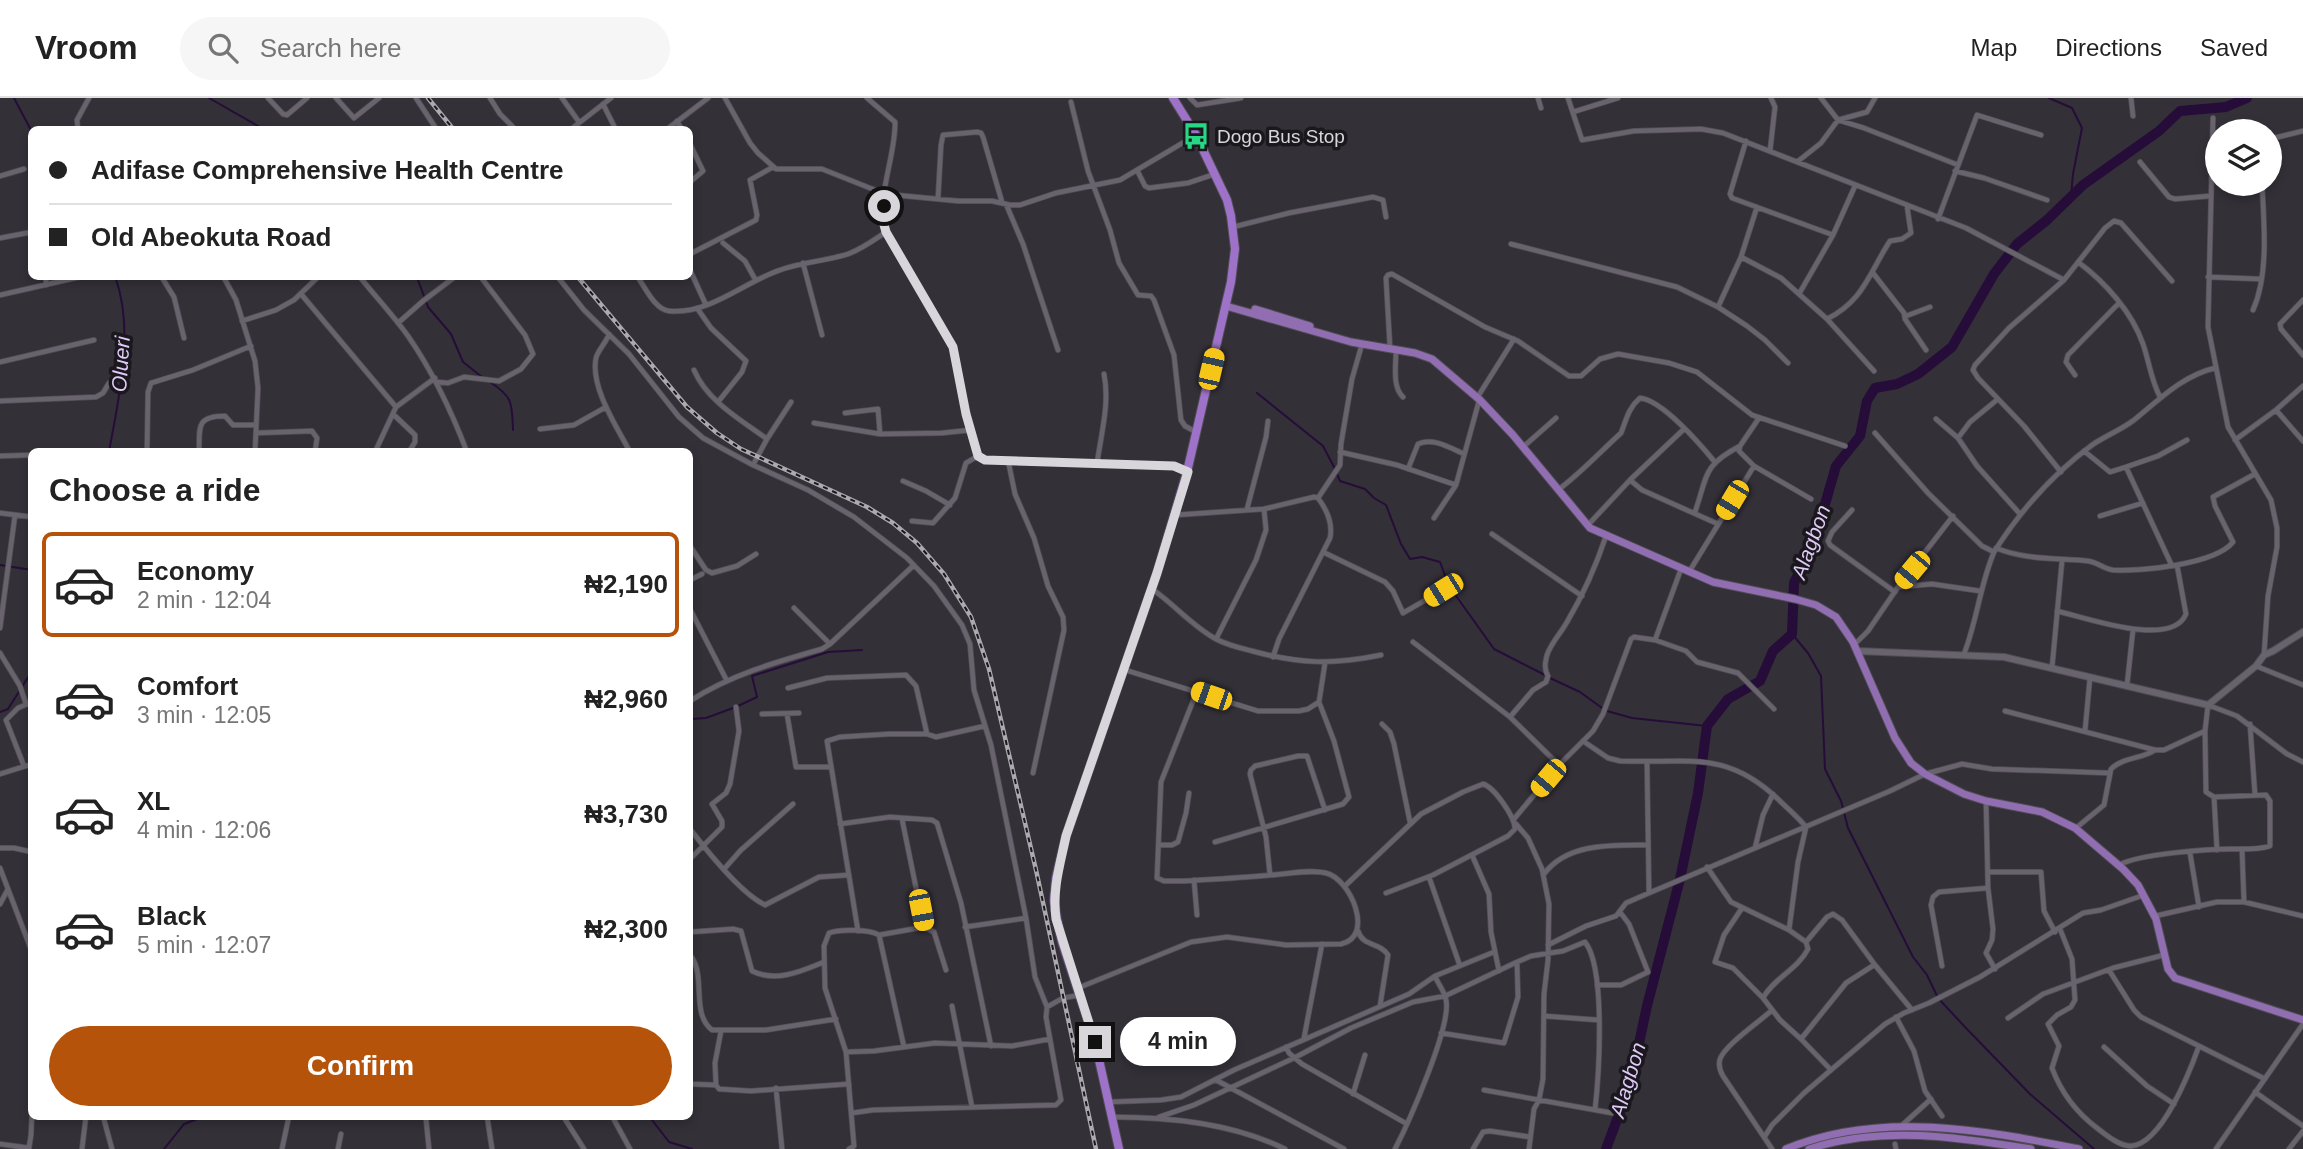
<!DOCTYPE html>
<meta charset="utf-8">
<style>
:root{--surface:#fff;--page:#f6f6f6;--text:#222;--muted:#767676;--line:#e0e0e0;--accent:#b45309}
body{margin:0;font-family:Helvetica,sans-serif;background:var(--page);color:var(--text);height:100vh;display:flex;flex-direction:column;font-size:26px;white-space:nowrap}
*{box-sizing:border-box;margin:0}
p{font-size:23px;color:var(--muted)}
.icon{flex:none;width:38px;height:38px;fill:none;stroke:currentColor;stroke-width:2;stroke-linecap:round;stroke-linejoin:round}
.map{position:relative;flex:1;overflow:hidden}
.sheet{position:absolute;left:28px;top:350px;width:665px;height:672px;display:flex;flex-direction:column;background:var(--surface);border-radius:10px;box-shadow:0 4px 10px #0003}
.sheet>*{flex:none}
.top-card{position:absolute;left:28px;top:28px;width:665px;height:154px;border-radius:10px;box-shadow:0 4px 10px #0003;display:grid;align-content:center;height:154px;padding:0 21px;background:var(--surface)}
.tools{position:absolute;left:2205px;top:21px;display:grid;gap:14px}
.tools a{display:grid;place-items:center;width:77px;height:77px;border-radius:50%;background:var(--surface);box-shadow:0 4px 10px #0003;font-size:35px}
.end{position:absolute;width:32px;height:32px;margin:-16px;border:9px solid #d8d5db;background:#111;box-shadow:0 0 0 4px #111}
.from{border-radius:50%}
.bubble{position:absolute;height:49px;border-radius:24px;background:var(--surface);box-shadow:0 4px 10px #0003;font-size:23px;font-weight:700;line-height:49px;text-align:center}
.car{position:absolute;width:21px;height:42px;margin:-21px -10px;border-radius:9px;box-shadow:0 0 5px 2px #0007;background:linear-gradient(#f5c518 24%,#345 0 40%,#f5c518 0 76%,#345 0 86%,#f5c518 0)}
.top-card b{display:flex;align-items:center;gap:24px;height:66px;font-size:26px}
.top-card b+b{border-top:2px solid var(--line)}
.top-card i{width:18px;height:18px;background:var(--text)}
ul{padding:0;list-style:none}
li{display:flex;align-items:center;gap:21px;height:105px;margin:0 14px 10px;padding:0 7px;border:4px solid transparent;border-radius:10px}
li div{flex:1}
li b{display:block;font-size:26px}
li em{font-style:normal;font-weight:700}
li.selected{border-color:var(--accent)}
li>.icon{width:63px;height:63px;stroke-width:1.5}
h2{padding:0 21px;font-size:32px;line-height:84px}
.action{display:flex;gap:14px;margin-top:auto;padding:14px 21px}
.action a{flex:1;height:80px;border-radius:42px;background:var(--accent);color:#fff;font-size:28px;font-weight:700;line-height:80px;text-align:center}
header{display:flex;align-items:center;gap:42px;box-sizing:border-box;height:98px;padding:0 35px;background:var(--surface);border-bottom:2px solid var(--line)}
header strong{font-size:33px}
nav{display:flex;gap:38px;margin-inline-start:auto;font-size:24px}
.search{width:490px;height:63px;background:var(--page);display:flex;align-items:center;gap:18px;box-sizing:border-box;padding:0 24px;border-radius:38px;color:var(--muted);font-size:26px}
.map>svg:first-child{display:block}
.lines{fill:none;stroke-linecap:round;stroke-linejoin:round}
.stream{stroke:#260d39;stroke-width:2}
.river{stroke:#260d39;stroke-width:10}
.minor-casing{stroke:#504d54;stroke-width:6}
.tertiary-casing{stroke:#504d54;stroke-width:8}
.primary-casing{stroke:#504d54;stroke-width:9}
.trunk-casing{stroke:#504d54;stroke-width:10}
.minor{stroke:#68636d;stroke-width:4.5}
.tertiary{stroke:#68636d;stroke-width:6}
.primary{stroke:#916eb2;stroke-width:7}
.trunk{stroke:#9f72c9;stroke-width:8}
.rail-casing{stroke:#aca9af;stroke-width:4.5}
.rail{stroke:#1a181c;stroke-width:2;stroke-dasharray:5;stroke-linecap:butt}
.route{stroke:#d8d5db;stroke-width:9}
.labels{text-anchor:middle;stroke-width:7;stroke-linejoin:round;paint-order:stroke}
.poi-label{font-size:19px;fill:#d8d5db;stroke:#1a181c;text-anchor:start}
.water-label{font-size:21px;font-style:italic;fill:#dfcaf8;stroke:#1a181c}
</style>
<header>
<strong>Vroom</strong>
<div class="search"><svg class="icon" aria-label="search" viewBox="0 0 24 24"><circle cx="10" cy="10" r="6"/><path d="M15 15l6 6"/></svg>Search here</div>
<nav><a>Map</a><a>Directions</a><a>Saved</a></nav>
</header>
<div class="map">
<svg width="2303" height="1051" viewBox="0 0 2303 1051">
<rect width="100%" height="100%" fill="#333038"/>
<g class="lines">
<path class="stream" d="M14,0L32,34
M209,0L265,32
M2049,0L2072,10L2082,30L2073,76L2071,98
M414,178L418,182L428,209L451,236L463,264L482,279
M490,284C513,299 512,305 513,332
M1257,295L1323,348L1335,371
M109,354C119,297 135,234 115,178
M1337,376L1340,383L1365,391L1374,400L1386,407L1401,446L1410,461L1422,459L1440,464L1449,488L1494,551L1547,578
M0,467L32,472
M1792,536L1808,555L1821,578L1825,671L1841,703L1848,730L1913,859L1927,877L1938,900L1965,929L2030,996L2094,1051
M1550,580L1580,594L1602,610
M738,608L757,599L752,578L828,554L862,552
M1607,613L1632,620L1707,628
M0,614L8,611L32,573
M692,621L706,620L733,610
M649,1018L669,1044L692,1051
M164,1051L184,1026L205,1018"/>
<path class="river" d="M1606,1051L1630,987L1647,908L1680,781L1698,695L1707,628L1728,601L1760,583L1773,553L1792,536L1794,485L1815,441L1836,368L1860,338L1867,303L1875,290L1897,286L1918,276L1952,249L1994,176L2017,146L2047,122L2083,87L2159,33L2180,13L2226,9L2247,0"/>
<defs>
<path id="minor" d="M268,0L283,16L287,17L307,0
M336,0L354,20L379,0
M416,0L437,32
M490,0L500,16L516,32
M562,0L579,24
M725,0L750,45L758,55L776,71H822L885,96L958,103H992L1010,107H1020L1056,95L1120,82L1196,37
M867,0L895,24C896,58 875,100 886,134L953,249L966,316L978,358L985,362L1174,368L1187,374
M1190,0L1197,7L1241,0
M1538,0L1541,10
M1568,0L1582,42L1634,33L1701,31L1723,35L1966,130L2064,182
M1821,0L1838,22L1864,30L1958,67
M2131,0L2133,18
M1071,4L1088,73L1110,132L1119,165L1138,197L1151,198L1154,202L1174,257L1181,322L1185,328L1196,334
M603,6L616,32
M1573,14L1618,0
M2213,20L2208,229L2228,329L2271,402L2277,430V449L2268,498L2264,557
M677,23L682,32
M78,32L77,22L89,0
M570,32L611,0
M666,32L708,0
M2270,41L2303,33
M1746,43L1730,96L1732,100L1833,137
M690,46L703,73L690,84
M1770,53L1775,9L1771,0
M1797,64L1821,45L1838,22L1867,14L1875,0
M2140,64L2169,99L2175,101L2210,98
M1137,72L1145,88L1149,90L1188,85L1215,76
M1955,73L1984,80L2047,102
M0,78L24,71
M938,101L941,47L943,37L977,34L981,35L983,39L1002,104
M1006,106L1023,146L1058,252
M1938,121L1977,17L2041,37
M1233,129L1289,115L1373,99L1383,102L1386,119
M0,140L32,134
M723,145L745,163L755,181
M1511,146L1677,189L1718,209L1747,228L1765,242L1788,265
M690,156L756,122L757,117L750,82L773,69
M1741,159L1781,180L1827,221C1864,203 1870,173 1890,143L1902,141L1911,135L1907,108
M2078,164C2105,184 2132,214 2143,246C2149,263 2151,282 2160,299
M803,165L822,237
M690,172L706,207
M1873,175L1904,215L1905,221L1926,252
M161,178L174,199L184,240
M223,178L236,202L255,263L258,290L255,354
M359,178C375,198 393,217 408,238C433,274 451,312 467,354
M557,178L584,212L629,256L679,319L703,340L753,367L808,392L854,419L907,460L934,488L962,527L970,546L974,592L991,647L1026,820L1035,879L1047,909L1046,919L1061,1002L1056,1007L873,1012L852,1015
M637,178C645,189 655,212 669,213C709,217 744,184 780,172C802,164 826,163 848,156C862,151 874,142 886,134
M2208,179L2260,181
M46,187V178
M301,196L396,309
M1799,196L1833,137L1855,88
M0,197L84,178
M2303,202L2280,226L2281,231L2303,257
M1718,209L1741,159L1757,109
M697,210L711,230L746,263L742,274L718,304
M2253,212C2269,176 2264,126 2262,86
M1906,218L1930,209
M1827,221L1874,273
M242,223L276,212L294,202L319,178
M398,225L423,203L456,178
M609,236C606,245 598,252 596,260C590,289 617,329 630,354
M1390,250L1386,180L1388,177L1392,176L1485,229L1518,243L1569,278H1581L1600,261L1618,256L1669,265L1697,274L1752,317L1845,348
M1396,252C1396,267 1392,289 1403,299
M0,264L94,242
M694,272C707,303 741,322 767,341L791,304
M2075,277L2066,264L2068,257L2119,205
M437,284L448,285L464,279L499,283L521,271L533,256L525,237L480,178
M1477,300L1514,241
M0,303L96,299L103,295L109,285
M2276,312L2303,343
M845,315L878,311L880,336
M393,316L415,337V344L409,354
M1936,321L1958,340L1977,368L2020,416
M814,325L880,336L942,335L971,332
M540,331L574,327L606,309
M256,335L312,333L317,340L315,354
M1875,335L1928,395L1982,448L1994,454C2020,413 2053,376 2092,347C2105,338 2121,332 2134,322C2160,301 2182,278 2215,270
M1958,340L1970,324L1998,301
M2235,342L2276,312L2303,288
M1740,348L1759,320
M1523,349L1556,320
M2084,353L2110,374L2126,369L2172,468
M147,354L148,294L151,285L193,272L251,248
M199,354C200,330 195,318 225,318L233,327H256
M375,354L396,309L435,280
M1340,354L1397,367L1456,387
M0,358L32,357
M1008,362L1015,396L1034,440L1048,488L1063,519L1064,532L1033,675
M1097,366C1101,336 1110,305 1104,276
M753,367L767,341
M2126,369L2158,358L2187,342
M1408,371L1418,346C1433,339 1450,350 1464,356
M2061,374L2024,328L1978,280L1973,272L1975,267L2009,230L2064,182L2105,130L2114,123L2121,125L2172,183
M1630,382L1684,331
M903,383L926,393L950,407
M1558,392C1581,375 1600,354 1621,335C1626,323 1628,310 1640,300C1662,302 1700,346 1714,363
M1318,400L1340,367L1341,346L1352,281L1362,246
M1247,411L1266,339L1268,323
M1852,412L1832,434L1828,443L1830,447L1895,494
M1695,414C1708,377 1702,368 1740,348L1739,353L1754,368
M0,415L32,419
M1175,417L1264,411L1314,399L1318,400
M2100,418L2143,405
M1434,420L1456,387L1479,303
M912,423L933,425L955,400L966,365L978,358
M1588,427L1630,382L1642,392L1718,426
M1492,436L1582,498
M690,448L706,472L712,475L737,468L756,456
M1996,450C2025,462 2057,460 2088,463C2097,464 2104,471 2113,472C2140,474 2216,466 2233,444L2215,408L2213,399L2255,376
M1323,454L1385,484L1393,493L1403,515L1443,492
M1689,474L1754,368L1811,401
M690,482L702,476
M1898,489L1932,486L1980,493
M1152,491C1174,506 1192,528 1216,541C1227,547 1240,550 1252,553C1300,566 1332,567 1381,557
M794,510L830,546
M690,511L727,583
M2057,513C2084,519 2172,551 2186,516L2177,467
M0,530L15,417
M1216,541L1256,462L1266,432L1264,411
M1655,542L1681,471
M1413,544L1510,619L1559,667
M1854,547L1868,533L1898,489L1953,418
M0,555L20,588L26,606
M1964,556C1977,523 1980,487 1994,454
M1273,559L1279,541L1330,440C1333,426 1327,412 1318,400
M2256,568L2303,587
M2052,570L2062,463
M1122,571L1258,613H1299L1308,611L1319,604
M2127,587L2133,532
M788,590L827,580L906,577L916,588L927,636
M690,603C730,577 776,564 822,551L830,546L914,467
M2005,613L2155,652H2164L2205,633
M762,616L799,615
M787,616L796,669H830
M1510,619L1533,592L1546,584L1548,578C1544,571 1545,565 1547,557C1551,545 1561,535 1567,524C1583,497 1596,468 1606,438
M690,623V633
M1382,626L1390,634L1394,646L1410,724
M2250,626L2255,697
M2085,633L2090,579
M1583,643L1608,660L1620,663C1686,666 1725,650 1779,702C1788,711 1798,719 1806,729L1798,764L1789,832
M1647,664L1649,795
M30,666L32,679
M24,668L6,622L18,610L32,604
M0,676L32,666
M2214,699L2217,752
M1986,703L1988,790L1993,831L1992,842L1986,855L1995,871
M902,721L924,829
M1514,721L1559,667L1593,633L1603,616L1631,541L1634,539L1655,542L1686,553L1697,564L1738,575L1774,611
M840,726L890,719L932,722L937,725L961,805L991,948
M1516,726L1528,740L1542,771L1549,806L1548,862L1544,896L1543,981L1539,1002L1534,1011L1529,1051
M2076,730L2104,707L2111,671C2123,659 2142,661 2155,652
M690,731C707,753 740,795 765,807L819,779L849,777
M1215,744L1343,706L1349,699L1334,643L1319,604L1325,565
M1159,747H1172L1178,744L1186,715L1189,695
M0,750H14L32,754
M1755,750L1763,717L1773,696
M2242,751L2244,804
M2190,755L2199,809
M1472,757L1489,796L1491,834L1499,873
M690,761L722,729V723L712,706L726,695L730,686L739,633L736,609
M2119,767C2139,756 2206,751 2232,751C2245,751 2257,752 2270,748V703L2266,697L2214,699L2206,694L2205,633L2208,607L2237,618L2287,656L2303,664
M1707,769L1731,804L1789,832L1806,844
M0,770L32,854
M725,770L741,752L793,706
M1989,774H2041L2044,813L2055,834
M1544,776C1567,745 1611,747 1647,747
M1270,777L1266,739L1250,676L1251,672L1255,668L1298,658H1307L1325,712
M1429,779L1460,868
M1194,782L1197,817
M1346,787L1421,716L1463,694L1483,686C1494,689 1515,719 1515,731L1508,738L1433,777L1386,795
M0,806L8,791
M1742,810L1724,837L1715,864L1733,870L1763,900L1780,922L1801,941L1831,972
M2155,818L2217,804H2244L2303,818
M965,829L1026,820
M2060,831L2072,861L2075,902L2071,909L2057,917L2048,926L2059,948L2052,970C2061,994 2077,1015 2097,1030C2106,1037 2119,1048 2131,1048C2162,1046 2190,973 2199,948
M858,833L827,643L840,639L889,636H927L936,639L985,628
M1358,833C1363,849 1380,844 1388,857L1380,908
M690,834L733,831L741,833L752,873C776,885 802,873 824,864
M879,837L924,829L934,834L946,872
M1548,847L1586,828L1616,818L1626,805L1649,795L1890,693L1925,676L1962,666L1992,671L2109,675
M690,857C707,877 690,915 712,932H766L836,921
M1942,868L1931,807L1933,799L1939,794L1988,790
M2109,872L2134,912L2141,919L2265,981
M1597,887H1621L1648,874L1629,826L1620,814
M1078,890L1191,844L1227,839L1286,847L1341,846C1375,839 1351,781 1326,775C1310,771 1288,776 1271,777C1242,780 1213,781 1184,783H1164L1157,780L1161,684L1197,593
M1763,900C1773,881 1798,871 1808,851L1806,844L1827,819L1833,816L1842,822L1875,867L1912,912
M952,908L972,1009
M1047,909L1063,900L1080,897
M1771,913C1759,924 1725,947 1720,961C1718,968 1720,973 1723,978L1772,1051
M1544,918L1598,922
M1896,919L1914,953L1925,993L1942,1018
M2008,920L2043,896L2113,870L2164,857
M1441,935L1504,945L1518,899L1517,864
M1304,940L1322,846
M1801,941L1846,885L1874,867
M1286,949L1289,955L1302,966L1407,1026
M2104,949L2147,988L2174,1006
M846,954L874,953L935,945L1012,948L1050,941
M1216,982L1344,1051
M690,986L716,987L719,991L751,993L849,986
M716,987L715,965L721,933
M776,990L782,1051
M1484,992L1612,1015
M2255,994L2303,1028
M1353,996L1365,957
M1108,1004L1161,1002L1181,999L1234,972L1409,896L1435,878L1494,854
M103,1018L112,1051
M487,1018L492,1051
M563,1018L584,1051
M612,1018L630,1051
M1112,1019C1170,1019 1232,1025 1285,1051
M1159,1019L1194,1007L1294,960L1351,930L1413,904L1445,898L1517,864L1531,858L1563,853L1585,844C1606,870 1599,977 1595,1012
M426,1021L429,1051
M1900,1029L1931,1001
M1765,1038L1772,1027L1804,995L1885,926L1904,915L1929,905L1980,879L2083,815L2101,812L2144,797
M0,1046L29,1050L31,1037L32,1016
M1895,1046L1896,1051
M82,1051L86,1018
M282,1051L289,1018
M338,1051L341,1036
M849,1051L854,1048L846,954L825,890L824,848L829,835C839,831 869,831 879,837L904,949
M1395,1051C1408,1026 1452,927 1446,902C1445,894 1438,886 1435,878
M1473,1051L1483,1034L1490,1033L1530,1039
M2216,1051L2303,926
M2289,1051L2303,1033"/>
<path id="tertiary" d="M1857,553L2004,559L2208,607L2256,568L2264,557L2273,553L2303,534"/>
<path id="primary" d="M1226,208L1351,244L1415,255L1432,261L1480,302L1513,337L1590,430L1713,484L1795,501L1816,507L1836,519L1853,544L1895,640L1911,665L1925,676L1964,696L1986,703L2042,714L2075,730L2123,771L2138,787L2156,821L2168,871L2175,880L2303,922
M1255,211L1310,228
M1786,1051C1879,1012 1983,1032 2079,1051
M1809,1051C1881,1027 1957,1039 2031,1051"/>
<path id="trunk" d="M1119,1051L1095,944L1062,844L1057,821L1054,802L1056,780L1066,738L1157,475L1187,374L1231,184L1235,151L1231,118L1227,102L1196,37L1173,0"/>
</defs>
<use href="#minor" class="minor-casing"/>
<use href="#tertiary" class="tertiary-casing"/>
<use href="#primary" class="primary-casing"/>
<use href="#trunk" class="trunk-casing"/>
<use href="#minor" class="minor"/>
<use href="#tertiary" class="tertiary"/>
<use href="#primary" class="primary"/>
<use href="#trunk" class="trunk"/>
<defs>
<path id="rail" d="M428,0L454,32
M577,178L687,309L717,335L741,351L867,409L893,425L917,445L944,476L971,519L989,571L1036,772L1096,1051"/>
</defs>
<use href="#rail" class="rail-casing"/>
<use href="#rail" class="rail"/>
</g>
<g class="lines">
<path class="route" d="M884,108L883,123L886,134L953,249L966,316L978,358L985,362L1174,368L1188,374L1157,475L1066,738C1060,767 1052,792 1056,821L1095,944"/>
</g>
<defs>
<symbol id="bus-bare" viewBox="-9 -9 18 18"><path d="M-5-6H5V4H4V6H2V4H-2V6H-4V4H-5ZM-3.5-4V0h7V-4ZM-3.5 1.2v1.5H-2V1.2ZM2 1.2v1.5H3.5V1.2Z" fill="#26d886" stroke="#1a181c" stroke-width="2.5" paint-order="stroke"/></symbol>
</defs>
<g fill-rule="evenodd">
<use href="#bus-bare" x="1177" y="19" width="38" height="38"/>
</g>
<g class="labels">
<g class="poi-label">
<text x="1217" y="45">Dogo Bus Stop</text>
</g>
<g class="water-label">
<text transform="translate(121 266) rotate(-86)" y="7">Olueri</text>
<text transform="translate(1811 444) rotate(-70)" y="7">Alagbon</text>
<text transform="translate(1628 982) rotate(-73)" y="7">Alagbon</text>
</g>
</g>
</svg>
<div class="tools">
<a><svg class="icon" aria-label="layers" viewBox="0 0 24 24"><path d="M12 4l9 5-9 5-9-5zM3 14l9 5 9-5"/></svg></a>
</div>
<i class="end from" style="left:884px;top:108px"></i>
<i class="end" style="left:1095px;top:944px"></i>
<div class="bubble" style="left:1120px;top:919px;width:116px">4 min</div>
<i class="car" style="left:1211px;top:271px;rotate:13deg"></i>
<i class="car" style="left:1732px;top:402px;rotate:211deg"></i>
<i class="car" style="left:1912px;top:472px;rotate:220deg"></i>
<i class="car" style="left:1443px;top:492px;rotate:238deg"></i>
<i class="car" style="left:1211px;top:598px;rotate:289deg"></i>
<i class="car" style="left:1548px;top:680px;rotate:220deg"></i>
<i class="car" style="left:921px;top:812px;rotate:169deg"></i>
<div class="top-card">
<b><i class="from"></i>Adifase Comprehensive Health Centre</b>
<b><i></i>Old Abeokuta Road</b>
</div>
<section class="sheet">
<h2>Choose a ride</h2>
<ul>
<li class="selected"><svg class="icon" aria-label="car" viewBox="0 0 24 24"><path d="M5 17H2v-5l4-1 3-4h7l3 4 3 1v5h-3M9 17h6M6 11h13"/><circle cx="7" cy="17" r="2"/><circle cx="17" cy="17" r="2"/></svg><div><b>Economy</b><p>2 min · 12:04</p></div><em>₦2,190</em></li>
<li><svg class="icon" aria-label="car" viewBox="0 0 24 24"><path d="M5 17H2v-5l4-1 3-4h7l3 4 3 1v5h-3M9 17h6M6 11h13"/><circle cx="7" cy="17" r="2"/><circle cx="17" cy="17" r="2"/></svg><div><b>Comfort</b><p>3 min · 12:05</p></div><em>₦2,960</em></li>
<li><svg class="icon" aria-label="car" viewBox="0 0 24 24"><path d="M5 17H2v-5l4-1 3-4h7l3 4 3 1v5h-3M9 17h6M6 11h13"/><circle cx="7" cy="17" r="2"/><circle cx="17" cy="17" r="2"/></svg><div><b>XL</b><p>4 min · 12:06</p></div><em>₦3,730</em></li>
<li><svg class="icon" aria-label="car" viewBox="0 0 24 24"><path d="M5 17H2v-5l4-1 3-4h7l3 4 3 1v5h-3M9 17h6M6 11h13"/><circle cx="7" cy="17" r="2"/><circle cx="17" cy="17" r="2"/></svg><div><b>Black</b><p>5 min · 12:07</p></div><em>₦2,300</em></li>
</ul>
<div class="action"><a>Confirm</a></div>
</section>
</div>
